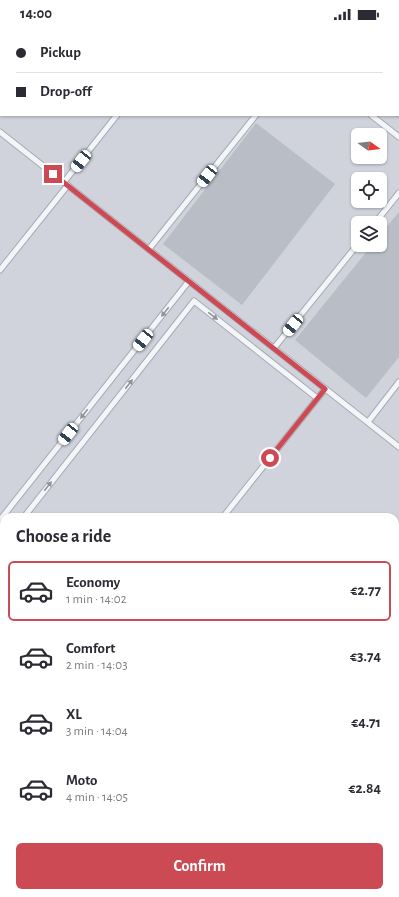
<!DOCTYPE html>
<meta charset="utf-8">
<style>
:root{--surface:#fff;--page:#f7f7f7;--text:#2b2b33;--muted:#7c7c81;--line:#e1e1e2;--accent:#cb4a54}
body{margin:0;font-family:"Alegreya Sans",sans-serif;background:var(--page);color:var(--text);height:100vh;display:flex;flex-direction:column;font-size:15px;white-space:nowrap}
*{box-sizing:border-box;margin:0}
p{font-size:13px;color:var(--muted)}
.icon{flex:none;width:22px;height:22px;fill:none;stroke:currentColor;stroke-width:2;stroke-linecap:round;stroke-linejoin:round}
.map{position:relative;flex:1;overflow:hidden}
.side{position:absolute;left:0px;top:485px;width:399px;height:384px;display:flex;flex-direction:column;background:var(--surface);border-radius:12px 12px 0 0;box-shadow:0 1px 3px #0004}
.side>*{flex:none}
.top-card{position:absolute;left:0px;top:0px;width:399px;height:88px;box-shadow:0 1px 3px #0004;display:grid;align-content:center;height:88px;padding:0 16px;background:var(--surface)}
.needle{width:26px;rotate:104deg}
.buttons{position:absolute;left:351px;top:100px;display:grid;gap:8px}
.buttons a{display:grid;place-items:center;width:36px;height:36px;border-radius:6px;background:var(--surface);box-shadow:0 1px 3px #0004;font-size:20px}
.end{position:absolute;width:18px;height:18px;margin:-9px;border:5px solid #cb4a54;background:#fff;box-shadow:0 0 0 2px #fff}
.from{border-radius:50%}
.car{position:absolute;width:12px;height:24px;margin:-12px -6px;border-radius:5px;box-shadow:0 0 3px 1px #0007;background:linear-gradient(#fff 24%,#345 0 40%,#fff 0 76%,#345 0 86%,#fff 0)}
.top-card b{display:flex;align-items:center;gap:14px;height:38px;font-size:15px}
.top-card b+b{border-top:1px solid var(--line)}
.top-card i{width:10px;height:10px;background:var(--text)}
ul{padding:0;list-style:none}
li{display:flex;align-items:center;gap:12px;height:60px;margin:0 8px 6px;padding:0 8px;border:2px solid transparent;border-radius:6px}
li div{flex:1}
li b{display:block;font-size:15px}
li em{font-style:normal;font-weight:600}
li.active{border-color:var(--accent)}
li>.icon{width:36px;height:36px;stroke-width:1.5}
h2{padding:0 16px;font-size:18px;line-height:48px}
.cta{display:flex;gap:8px;margin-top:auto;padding:8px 16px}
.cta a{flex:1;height:46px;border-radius:6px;background:var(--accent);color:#fff;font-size:16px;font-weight:600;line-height:46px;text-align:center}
.status{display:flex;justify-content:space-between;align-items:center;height:28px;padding:0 20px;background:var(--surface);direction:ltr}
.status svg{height:11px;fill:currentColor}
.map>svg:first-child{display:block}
.built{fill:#d0d3dc;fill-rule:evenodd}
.building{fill:#b9bdc6}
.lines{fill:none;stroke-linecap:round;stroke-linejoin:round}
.service-casing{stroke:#a6abb4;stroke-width:7}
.service{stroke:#f4f5f8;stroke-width:5}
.oneway{fill:#8f939c}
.route{stroke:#cb4a54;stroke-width:5}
</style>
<div class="status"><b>14:00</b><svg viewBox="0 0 49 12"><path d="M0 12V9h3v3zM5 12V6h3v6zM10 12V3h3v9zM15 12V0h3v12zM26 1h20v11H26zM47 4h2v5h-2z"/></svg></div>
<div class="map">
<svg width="399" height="869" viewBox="0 0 399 869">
<rect width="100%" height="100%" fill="#e1e4ea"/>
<path class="built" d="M0,0H399V869H0ZM1,1H398V87H1ZM358,107H380V129H358ZM358,151H380V173H358ZM358,195H380V217H358ZM4,489H395V865H4Z"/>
<path class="building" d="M256,95L335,156L242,277L163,216Z
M399,184V329L366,370L295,312L372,217H380V207Z"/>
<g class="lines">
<defs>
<path id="service" d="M260,0L262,1
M291,0L292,1
M184,1L185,0
M398,32L399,30
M398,85L399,86
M371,87L399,109
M0,104L399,419
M64,154L117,87
M375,195L399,165
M149,221L256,87
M0,242L68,157
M274,320L358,216
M368,394L399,354
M24,489L194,273L317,370
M223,489L325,361
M0,492L189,253
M0,520L4,514
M0,543L4,546
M395,722L399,725
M0,770L4,765
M395,826L399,821
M216,865L221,869
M234,865L239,869
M361,869L364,865"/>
</defs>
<use href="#service" class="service-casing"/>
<use href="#service" class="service"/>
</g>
<defs><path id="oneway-solid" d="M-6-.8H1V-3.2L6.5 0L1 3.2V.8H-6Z"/></defs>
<g class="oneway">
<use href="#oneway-solid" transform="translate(165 284) rotate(128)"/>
<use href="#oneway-solid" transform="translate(213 288) rotate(38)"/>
<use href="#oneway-solid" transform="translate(129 356) rotate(-52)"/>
<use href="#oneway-solid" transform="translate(84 386) rotate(128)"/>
<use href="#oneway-solid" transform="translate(48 458) rotate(-52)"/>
</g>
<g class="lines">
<path class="route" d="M53,146L325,361L270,430"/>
</g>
</svg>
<div class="buttons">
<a><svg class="needle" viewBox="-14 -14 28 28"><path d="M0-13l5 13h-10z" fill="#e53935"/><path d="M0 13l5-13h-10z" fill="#7c7c81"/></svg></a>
<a><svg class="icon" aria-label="locate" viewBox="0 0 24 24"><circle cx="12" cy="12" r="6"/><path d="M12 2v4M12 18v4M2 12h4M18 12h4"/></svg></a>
<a><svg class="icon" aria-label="layers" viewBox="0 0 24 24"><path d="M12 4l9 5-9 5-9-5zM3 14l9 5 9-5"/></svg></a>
</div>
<i class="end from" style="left:270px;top:430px"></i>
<i class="end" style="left:53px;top:146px"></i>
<i class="car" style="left:81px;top:133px;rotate:218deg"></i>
<i class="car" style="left:207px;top:148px;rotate:218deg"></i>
<i class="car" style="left:293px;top:297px;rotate:219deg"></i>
<i class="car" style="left:143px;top:312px;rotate:218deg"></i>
<i class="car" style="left:68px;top:406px;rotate:218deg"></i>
<div class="top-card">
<b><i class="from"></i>Pickup</b>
<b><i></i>Drop-off</b>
</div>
<section class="side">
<h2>Choose a ride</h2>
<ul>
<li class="active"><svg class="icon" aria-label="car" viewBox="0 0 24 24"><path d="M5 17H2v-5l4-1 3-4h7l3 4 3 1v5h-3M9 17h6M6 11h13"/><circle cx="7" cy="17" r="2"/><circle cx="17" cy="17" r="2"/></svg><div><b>Economy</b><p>1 min · 14:02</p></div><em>€2.77</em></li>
<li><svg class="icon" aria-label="car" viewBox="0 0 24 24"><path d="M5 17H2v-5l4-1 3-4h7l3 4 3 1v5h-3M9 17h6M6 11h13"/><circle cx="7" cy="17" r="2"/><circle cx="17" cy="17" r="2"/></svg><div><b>Comfort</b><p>2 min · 14:03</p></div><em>€3.74</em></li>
<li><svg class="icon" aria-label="car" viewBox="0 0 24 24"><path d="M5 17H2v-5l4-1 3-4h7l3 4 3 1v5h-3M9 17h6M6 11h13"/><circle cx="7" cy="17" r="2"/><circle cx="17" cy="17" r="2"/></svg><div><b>XL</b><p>3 min · 14:04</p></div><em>€4.71</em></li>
<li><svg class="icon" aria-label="car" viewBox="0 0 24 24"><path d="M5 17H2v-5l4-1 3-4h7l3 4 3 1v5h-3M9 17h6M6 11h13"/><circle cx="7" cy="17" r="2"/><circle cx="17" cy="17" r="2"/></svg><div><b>Moto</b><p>4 min · 14:05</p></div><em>€2.84</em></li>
</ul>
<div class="cta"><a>Confirm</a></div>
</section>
</div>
